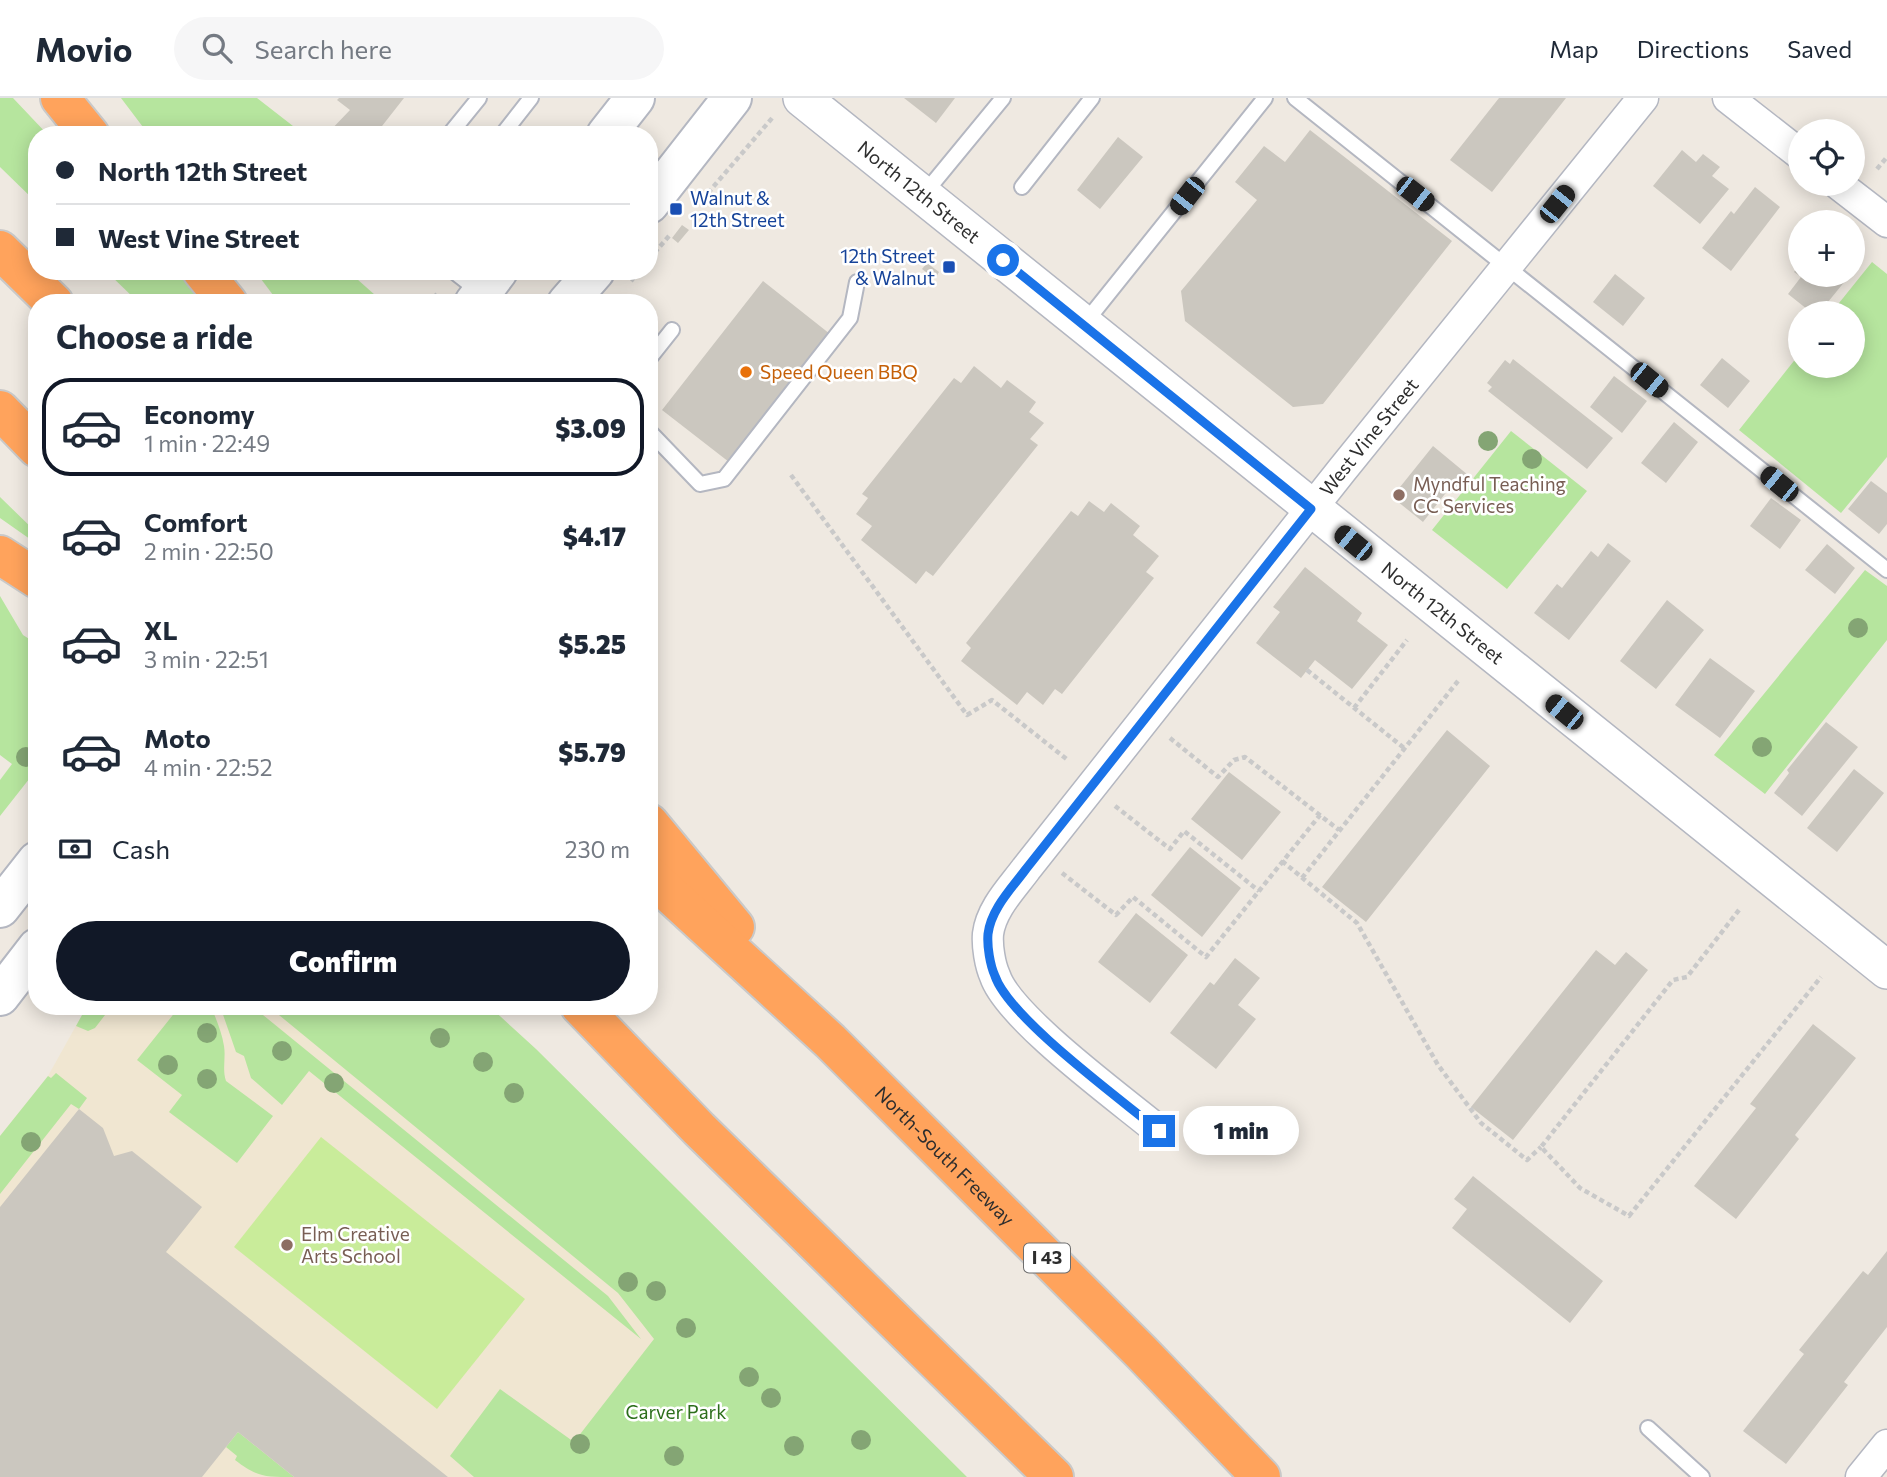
<!DOCTYPE html>
<meta charset="utf-8">
<style>
:root{--surface:#fff;--page:#f6f6f7;--text:#1f2937;--muted:#747a83;--line:#e0e1e3;--accent:#111827}
body{margin:0;font-family:Commissioner,sans-serif;background:var(--page);color:var(--text);height:100vh;display:flex;flex-direction:column;font-size:26px;white-space:nowrap}
*{box-sizing:border-box;margin:0}
p{font-size:23px;color:var(--muted)}
.icon{flex:none;width:38px;height:38px;fill:none;stroke:currentColor;stroke-width:2;stroke-linecap:round;stroke-linejoin:round}
.map{position:relative;flex:1;overflow:hidden}
.drawer{position:absolute;left:28px;top:196px;width:630px;height:721px;display:flex;flex-direction:column;background:var(--surface);border-radius:28px;box-shadow:0 4px 18px #0003}
.drawer>*{flex:none}
.guide{position:absolute;left:28px;top:28px;width:630px;height:154px;border-radius:28px;box-shadow:0 4px 18px #0003;display:grid;align-content:center;height:154px;padding:0 28px;background:var(--surface)}
.buttons{position:absolute;left:1788px;top:21px;display:grid;gap:14px}
.buttons a{display:grid;place-items:center;width:77px;height:77px;border-radius:50%;background:var(--surface);box-shadow:0 4px 18px #0003;font-size:35px}
.end{position:absolute;width:32px;height:32px;margin:-16px;border:9px solid #1a73e8;background:#fff;box-shadow:0 0 0 4px #fff}
.from{border-radius:50%}
.bubble{position:absolute;height:49px;border-radius:24px;background:var(--surface);box-shadow:0 4px 18px #0003;font-size:23px;font-weight:800;line-height:49px;text-align:center}
.car{position:absolute;width:21px;height:42px;margin:-21px -10px;border-radius:9px;box-shadow:0 0 5px 2px #0007;background:linear-gradient(#222 24%,#8ab4d8 0 40%,#222 0 76%,#8ab4d8 0 86%,#222 0)}
.guide b{display:flex;align-items:center;gap:24px;height:66px;font-size:26px}
.guide b+b{border-top:2px solid var(--line)}
.guide i{width:18px;height:18px;background:var(--text)}
ul{padding:0;list-style:none}
li{display:flex;align-items:center;gap:21px;height:98px;margin:0 14px 10px;padding:0 14px;border:4px solid transparent;border-radius:28px}
li div{flex:1}
li b{display:block;font-size:26px}
li em{font-style:normal;font-weight:800}
li.on{border-color:var(--accent)}
li>.icon{width:63px;height:63px;stroke-width:1.5}
h2{padding:0 28px;font-size:32px;line-height:84px}
.pay{display:flex;align-items:center;gap:18px;height:77px;padding:0 28px;font-size:26px}
.pay p{margin-inline-start:auto}
.button{display:flex;gap:14px;margin-top:auto;padding:14px 28px}
.button a{flex:1;height:80px;border-radius:42px;background:var(--accent);color:#fff;font-size:28px;font-weight:800;line-height:80px;text-align:center}
header{display:flex;align-items:center;gap:42px;box-sizing:border-box;height:98px;padding:0 35px;background:var(--surface);border-bottom:2px solid var(--line)}
header strong{font-size:33px}
nav{display:flex;gap:38px;margin-inline-start:auto;font-size:24px}
.search{width:490px;height:63px;background:var(--page);display:flex;align-items:center;gap:18px;box-sizing:border-box;padding:0 24px;border-radius:38px;color:var(--muted);font-size:26px}
.map>svg:first-child{display:block}
.education{fill:#f0e6d1}
.green{fill:#b6e59e}
.pitch{fill:#c9ec9a}
.building{fill:#cbc7bf}
.lines{fill:none;stroke-linecap:round;stroke-linejoin:round}
.service-casing{stroke:#b4b7c1;stroke-width:18}
.minor-casing{stroke:#b4b7c1;stroke-width:33}
.tertiary-casing{stroke:#b4b7c1;stroke-width:40}
.secondary-casing{stroke:#b4b7c1;stroke-width:42}
.motorway-casing{stroke:#c9c9c9;stroke-width:42}
.path{stroke:#c9c9c9;stroke-width:4.5;stroke-dasharray:5 3.5;stroke-linecap:butt}
.service{stroke:#fff;stroke-width:14}
.minor{stroke:#fff;stroke-width:30}
.tertiary{stroke:#fff;stroke-width:37}
.secondary{stroke:#fff;stroke-width:38}
.motorway{stroke:#ffa35c;stroke-width:38}
.tree{fill:#84a574}
.route{stroke:#1a73e8;stroke-width:9}
.transit-dot{fill:#1a4fb4;stroke:#fff;stroke-width:2.5}
.food-dot{fill:#e8710a;stroke:#fff;stroke-width:2.5}
.education-dot{fill:#8d6e63;stroke:#fff;stroke-width:2.5}
.labels{text-anchor:middle;stroke-width:5;stroke-linejoin:round;paint-order:stroke}
.shield{fill:#fff;stroke:#6d6d6d;stroke-width:2}
.shield-label{font-size:18px;font-weight:bold;fill:#2e2e2e}
.street-label{font-size:19px;fill:#2e2e2e;stroke:#fff}
.transit-label{font-size:19px;fill:#164399;stroke:#fff;text-anchor:start}
.food-label{font-size:19px;fill:#c56008;stroke:#fff;text-anchor:start}
.education-label{font-size:19px;fill:#785e54;stroke:#fff;text-anchor:start}
.park-label{font-size:19px;fill:#2c6e1b;stroke:#fff}
</style>
<header>
<strong>Movio</strong>
<div class="search"><svg class="icon" aria-label="search" viewBox="0 0 24 24"><circle cx="10" cy="10" r="6"/><path d="M15 15l6 6"/></svg>Search here</div>
<nav><a>Map</a><a>Directions</a><a>Saved</a></nav>
</header>
<div class="map">
<svg width="1887" height="1379" viewBox="0 0 1887 1379">
<rect width="100%" height="100%" fill="#efe9e1"/>
<path class="education" d="M87,908H282L667,1224L606,1379H0V1038L48,978Z"/>
<path class="green" d="M0,0H13L48,37H37V105L0,69Z
M121,0H257L302,35L149,37Z
M1872,164L1887,176V359L1841,415L1739,332L1801,254V268H1853V215H1831Z
M106,173H178L205,205H139Z
M255,173H355L357,181L384,205H279Z
M1511,333L1587,393L1507,491L1432,432Z
M0,399L37,435V446L0,420Z
M1865,472L1887,488V542L1765,696L1714,657Z
M0,498L23,537L37,546V671L0,718V682L12,666L0,657Z
M87,908H112L95,930L88,933L76,928Z
M180,908H211C216,921 222,935 224,948C226,960 222,971 226,983L273,1018L237,1065L169,1014L182,997L137,962Z
M220,908H252L608,1198L641,1241L309,973L282,1007L251,980L244,958L236,954Z
M268,908H489L536,951L967,1379H474L450,1358L500,1291L574,1344L654,1241L618,1195Z
M56,975L87,1000L79,1011L71,1006L0,1096V1038L48,978L51,980Z
M238,1334L294,1379C265,1379 257,1379 235,1362L237,1358L226,1349Z"/>
<path class="pitch" d="M321,1039L525,1201L437,1311L234,1149Z"/>
<path class="building" d="M339,0H404L375,37H326L350,12L337,2Z
M904,0H955L936,25Z
M1499,0H1566L1492,94L1450,62Z
M1310,32L1452,143L1323,306L1293,309L1185,223L1181,193L1257,102L1235,84L1264,48L1285,64Z
M1118,39L1143,59L1100,111L1077,92Z
M1682,52L1696,64L1703,56L1720,69L1712,78L1729,91L1700,126L1653,88Z
M1755,89L1780,109L1731,173L1702,150L1731,113L1734,116Z
M682,127L689,132L678,145L672,140Z
M927,165L939,174L935,181L922,171Z
M1801,165V177H1850L1819,215H1812L1788,196L1801,179L1794,174Z
M1615,176L1645,200L1623,228L1593,204Z
M763,183L830,236L729,364L662,312Z
M1722,260L1750,283L1728,310L1700,287Z
M1513,261L1613,340L1587,371L1488,293L1492,289L1487,285L1505,262L1510,266Z
M974,268L1001,290L1007,282L1036,304L1029,314L1044,325L1030,341L1038,347L933,478L926,473L916,486L861,442L872,428L856,416L868,400L862,396L954,280L961,285Z
M1614,278L1647,303L1622,335L1590,309Z
M1674,324L1698,344L1666,385L1641,365Z
M1433,348L1468,377L1457,391L1452,387L1423,424L1392,399Z
M1871,383L1887,395V426L1879,436L1848,411Z
M1771,400L1801,422L1780,451L1750,428Z
M1089,403L1104,414L1111,405L1140,428L1133,437L1159,458L1146,474L1154,480L1062,596L1055,591L1043,607L1027,594L1017,607L961,563L971,550L966,545L1071,413L1078,418Z
M1608,445L1631,463L1569,542L1534,515L1557,486L1562,490L1591,453L1598,459Z
M1827,446L1855,470L1835,496L1805,472Z
M1305,469L1362,515L1357,523L1388,547L1352,591L1315,562L1301,580L1256,545L1280,514L1273,509Z
M1667,502L1704,532L1656,591L1620,563Z
M1710,560L1755,593L1720,640L1675,607Z
M1826,624L1858,649L1802,718L1774,695L1789,675L1787,672Z
M1447,632L1490,668L1366,824L1322,789Z
M1854,671L1884,695L1837,754L1807,730Z
M1229,674L1281,714L1242,762L1191,721Z
M1190,749L1241,790L1202,839L1151,797Z
M1136,815L1188,857L1150,905L1098,864Z
M1596,852L1615,867L1626,854L1648,872L1513,1042L1471,1009Z
M1235,860L1260,880L1238,907L1256,921L1216,971L1170,935L1210,884L1214,887Z
M1813,926L1856,960L1795,1037L1799,1041L1736,1121L1694,1088L1756,1010L1750,1006Z
M79,1011L103,1030L114,1058L132,1053L202,1109L166,1154L448,1379H294L238,1334L202,1379H0V1109Z
M1473,1078L1603,1183L1570,1225L1452,1130L1467,1111L1454,1101Z
M1887,1153V1229L1844,1284L1848,1287L1786,1366L1743,1333L1804,1256L1799,1252L1863,1173L1868,1177Z"/>
<g class="lines">
<defs>
<path id="service" d="M1295,0L1887,472
M449,37L479,0
M502,37L531,0
M1022,89L1092,0
M924,96L1003,0
M453,173L480,194
M1084,226L1265,0
M649,261L672,232
M649,333L700,386L724,381L850,220L857,184
M1648,1330L1702,1379"/>
<g id="minor">
<path d="M1728,0L1801,57"/>
<path d="M1838,86L1887,124"/>
<path id="s1" d="M1159,1033C1122,1002 1009,920 995,878C990,867 987,848 988,836C991,811 1012,790 1026,771L1342,372L1643,0"/>
<path d="M1861,1379L1887,1347"/>
</g>
<g id="tertiary">
<path id="s2" d="M802,0L1887,872"/>
</g>
<path id="secondary" d="M606,37L635,0
M649,106L732,0
M474,205L498,173
M567,205L595,173
M0,810L37,763
M0,898L37,850"/>
<g id="motorway">
<path d="M60,0L90,37"/>
<path d="M0,152L54,205"/>
<path d="M202,173L228,205"/>
<path d="M0,312L37,350"/>
<path d="M0,457L37,481"/>
<path d="M649,725L735,829"/>
<path id="s3" d="M649,777L830,943L1141,1254L1261,1379"/>
<path d="M580,908L699,1031L1054,1379"/>
</g>
</defs>
<use href="#service" class="service-casing"/>
<use href="#minor" class="minor-casing"/>
<use href="#tertiary" class="tertiary-casing"/>
<use href="#secondary" class="secondary-casing"/>
<use href="#motorway" class="motorway-casing"/>
<path class="path" d="M1877,71L1887,59
M708,95L773,19
M649,161L669,138
M631,183L639,173
M430,205L437,196
M791,377L967,617L992,602L1069,663
M1307,572L1404,650
M1354,610L1407,542
M1170,640L1218,679L1234,662L1245,659L1339,732
M1115,708L1170,751L1184,733L1259,793
M1282,763L1357,825L1438,967L1481,1025L1527,1062L1541,1049
M1062,775L1116,817L1133,799L1206,859L1320,717
M1302,780L1458,583
M1739,812L1687,879L1673,882L1541,1049L1580,1090L1629,1118L1821,879"/>
<use href="#service" class="service"/>
<use href="#minor" class="minor"/>
<use href="#tertiary" class="tertiary"/>
<use href="#secondary" class="secondary"/>
<use href="#motorway" class="motorway"/>
</g>
<g class="tree">
<circle cx="1488" cy="343" r="10"/>
<circle cx="1532" cy="361" r="10"/>
<circle cx="1858" cy="530" r="10"/>
<circle cx="1762" cy="649" r="10"/>
<circle cx="26" cy="659" r="10"/>
<circle cx="207" cy="935" r="10"/>
<circle cx="440" cy="940" r="10"/>
<circle cx="282" cy="953" r="10"/>
<circle cx="483" cy="964" r="10"/>
<circle cx="168" cy="967" r="10"/>
<circle cx="207" cy="981" r="10"/>
<circle cx="334" cy="985" r="10"/>
<circle cx="514" cy="995" r="10"/>
<circle cx="31" cy="1044" r="10"/>
<circle cx="628" cy="1184" r="10"/>
<circle cx="656" cy="1193" r="10"/>
<circle cx="686" cy="1230" r="10"/>
<circle cx="749" cy="1279" r="10"/>
<circle cx="771" cy="1300" r="10"/>
<circle cx="861" cy="1342" r="10"/>
<circle cx="580" cy="1346" r="10"/>
<circle cx="794" cy="1348" r="10"/>
<circle cx="674" cy="1358" r="10"/>
</g>
<g class="lines">
<path class="route" d="M1003,162L1311,411L1026,771C1012,790 991,811 988,836C987,848 990,867 995,878C1009,920 1122,1002 1159,1033"/>
</g>
<g class="transit-dot">
<rect x="669" y="104" width="14" height="14" rx="3.5"/>
<rect x="942" y="162" width="14" height="14" rx="3.5"/>
</g>
<circle class="food-dot" cx="746" cy="274" r="7"/>
<g class="education-dot">
<circle cx="1399" cy="397" r="7"/>
<circle cx="287" cy="1147" r="7"/>
</g>
<g class="labels">
<rect class="shield" x="1024" y="1145.5" width="46" height="29" rx="5"/>
<g class="shield-label">
<text x="1047" y="1166">I 43</text>
</g>
<g class="street-label">
<text dy="7" stroke="none"><textPath href="#s2" startOffset="150">North 12th Street</textPath></text>
<text dy="7" stroke="none"><textPath href="#s1" startOffset="898">West Vine Street</textPath></text>
<text dy="7" stroke="none"><textPath href="#s2" startOffset="822">North 12th Street</textPath></text>
<text dy="7" stroke="none"><textPath href="#s3" startOffset="408">North-South Freeway</textPath></text>
</g>
<g class="transit-label">
<text x="690" y="107">Walnut &amp;<tspan x="690" dy="22">12th Street</tspan></text>
<text x="935" y="165" text-anchor="end">12th Street<tspan x="935" dy="22">&amp; Walnut</tspan></text>
</g>
<g class="food-label">
<text x="760" y="281">Speed Queen BBQ</text>
</g>
<g class="education-label">
<text x="1413" y="393">Myndful Teaching<tspan x="1413" dy="22">CC Services</tspan></text>
<text x="301" y="1143">Elm Creative<tspan x="301" dy="22">Arts School</tspan></text>
</g>
<g class="park-label">
<text x="676" y="1321">Carver Park</text>
</g>
</g>
</svg>
<div class="buttons">
<a><svg class="icon" aria-label="locate" viewBox="0 0 24 24"><circle cx="12" cy="12" r="6"/><path d="M12 2v4M12 18v4M2 12h4M18 12h4"/></svg></a>
<a>+</a>
<a>−</a>
</div>
<i class="end from" style="left:1003px;top:162px"></i>
<i class="end" style="left:1159px;top:1033px"></i>
<div class="bubble" style="left:1183px;top:1008px;width:116px">1 min</div>
<i class="car" style="left:1415px;top:96px;rotate:128deg"></i>
<i class="car" style="left:1187px;top:98px;rotate:218deg"></i>
<i class="car" style="left:1557px;top:106px;rotate:39deg"></i>
<i class="car" style="left:1649px;top:282px;rotate:129deg"></i>
<i class="car" style="left:1779px;top:386px;rotate:309deg"></i>
<i class="car" style="left:1353px;top:445px;rotate:309deg"></i>
<i class="car" style="left:1564px;top:614px;rotate:309deg"></i>
<div class="guide">
<b><i class="from"></i>North 12th Street</b>
<b><i></i>West Vine Street</b>
</div>
<section class="drawer">
<h2>Choose a ride</h2>
<ul>
<li class="on"><svg class="icon" aria-label="car" viewBox="0 0 24 24"><path d="M5 17H2v-5l4-1 3-4h7l3 4 3 1v5h-3M9 17h6M6 11h13"/><circle cx="7" cy="17" r="2"/><circle cx="17" cy="17" r="2"/></svg><div><b>Economy</b><p>1 min · 22:49</p></div><em>$3.09</em></li>
<li><svg class="icon" aria-label="car" viewBox="0 0 24 24"><path d="M5 17H2v-5l4-1 3-4h7l3 4 3 1v5h-3M9 17h6M6 11h13"/><circle cx="7" cy="17" r="2"/><circle cx="17" cy="17" r="2"/></svg><div><b>Comfort</b><p>2 min · 22:50</p></div><em>$4.17</em></li>
<li><svg class="icon" aria-label="car" viewBox="0 0 24 24"><path d="M5 17H2v-5l4-1 3-4h7l3 4 3 1v5h-3M9 17h6M6 11h13"/><circle cx="7" cy="17" r="2"/><circle cx="17" cy="17" r="2"/></svg><div><b>XL</b><p>3 min · 22:51</p></div><em>$5.25</em></li>
<li><svg class="icon" aria-label="car" viewBox="0 0 24 24"><path d="M5 17H2v-5l4-1 3-4h7l3 4 3 1v5h-3M9 17h6M6 11h13"/><circle cx="7" cy="17" r="2"/><circle cx="17" cy="17" r="2"/></svg><div><b>Moto</b><p>4 min · 22:52</p></div><em>$5.79</em></li>
</ul>
<div class="pay"><svg class="icon" aria-label="cash" viewBox="0 0 24 24"><path d="M3 7h18v10H3z"/><circle cx="12" cy="12" r="2"/></svg>Cash<p>230 m</p></div>
<div class="button"><a>Confirm</a></div>
</section>
</div>
